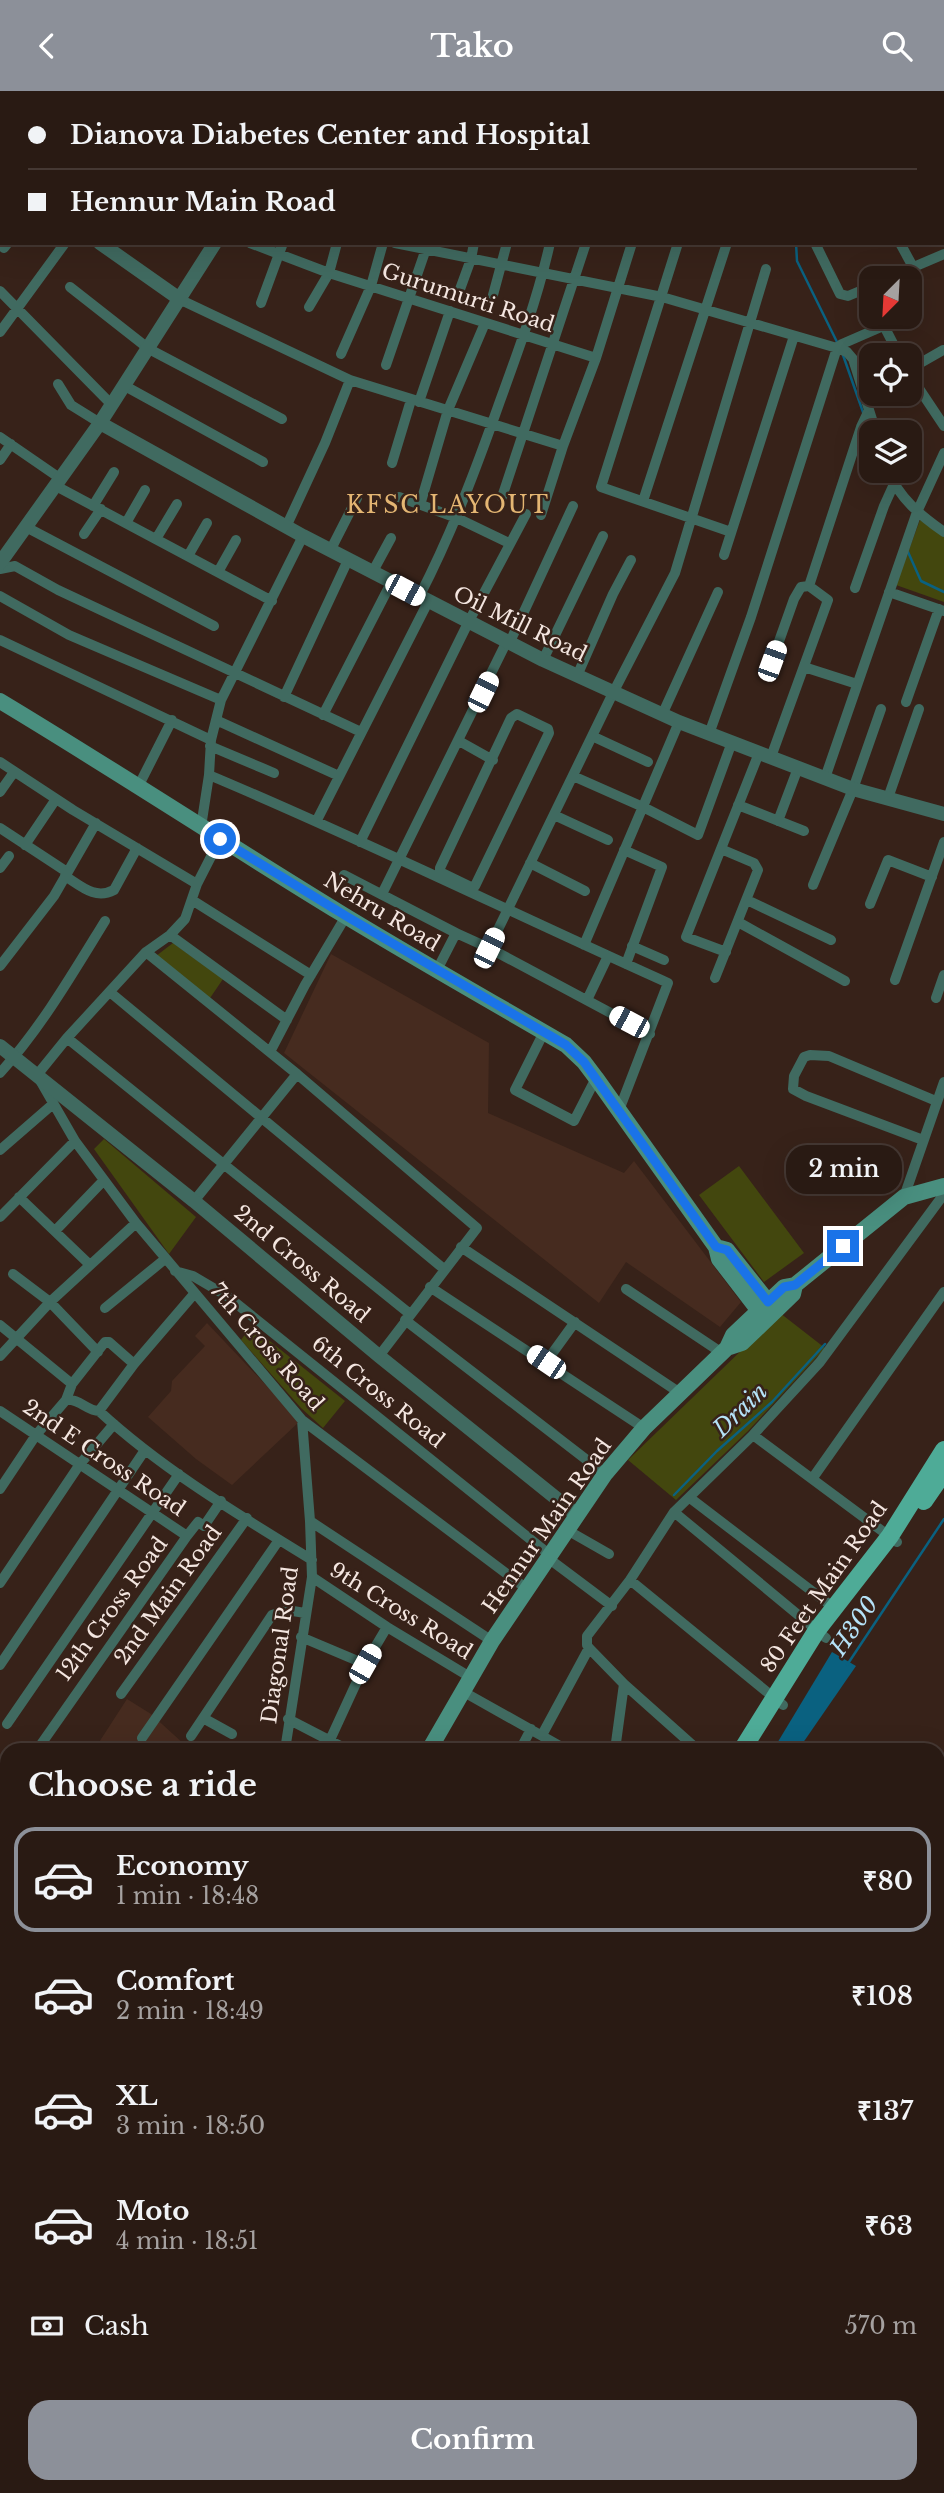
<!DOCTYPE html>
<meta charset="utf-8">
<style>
:root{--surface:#291a13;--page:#31231c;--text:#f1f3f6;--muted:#a5a1a0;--line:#453833;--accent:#8c9099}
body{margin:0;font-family:"Libre Baskerville",serif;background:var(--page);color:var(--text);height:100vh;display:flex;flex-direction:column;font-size:26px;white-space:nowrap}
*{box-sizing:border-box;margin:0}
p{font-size:23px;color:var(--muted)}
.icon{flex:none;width:38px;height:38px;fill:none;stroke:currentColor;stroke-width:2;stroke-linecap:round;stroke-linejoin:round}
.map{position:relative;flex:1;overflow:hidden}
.drawer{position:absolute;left:0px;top:1652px;width:945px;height:751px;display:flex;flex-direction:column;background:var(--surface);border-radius:21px 21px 0 0;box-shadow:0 7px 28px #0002,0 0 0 2px var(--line)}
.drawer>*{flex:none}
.hud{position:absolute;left:0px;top:0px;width:945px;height:154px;box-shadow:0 7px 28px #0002,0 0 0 2px var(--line);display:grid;align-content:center;height:154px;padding:0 28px;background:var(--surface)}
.needle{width:46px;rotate:204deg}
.fabs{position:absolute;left:859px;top:175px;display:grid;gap:14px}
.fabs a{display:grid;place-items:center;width:63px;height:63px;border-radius:14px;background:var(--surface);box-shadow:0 7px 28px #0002,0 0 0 2px var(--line);font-size:35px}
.end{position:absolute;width:32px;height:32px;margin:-16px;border:9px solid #1a73e8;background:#fff;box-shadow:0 0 0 4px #fff}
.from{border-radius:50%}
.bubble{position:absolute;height:49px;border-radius:21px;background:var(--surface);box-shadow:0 7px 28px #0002,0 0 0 2px var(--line);font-size:23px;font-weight:600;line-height:49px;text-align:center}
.car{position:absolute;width:21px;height:42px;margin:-21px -10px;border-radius:9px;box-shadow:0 0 5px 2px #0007;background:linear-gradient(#fff 24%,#345 0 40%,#fff 0 76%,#345 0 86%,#fff 0)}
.hud b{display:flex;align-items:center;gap:24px;height:66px;font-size:26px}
.hud b+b{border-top:2px solid var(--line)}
.hud i{width:18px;height:18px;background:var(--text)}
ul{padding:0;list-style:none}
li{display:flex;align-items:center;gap:21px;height:105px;margin:0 14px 10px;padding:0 14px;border:4px solid transparent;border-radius:21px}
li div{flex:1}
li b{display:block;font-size:26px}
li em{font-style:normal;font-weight:600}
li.selected{border-color:var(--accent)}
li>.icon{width:63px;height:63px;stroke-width:1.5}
h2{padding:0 28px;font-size:32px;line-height:84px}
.pay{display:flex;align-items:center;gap:18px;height:77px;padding:0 28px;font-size:26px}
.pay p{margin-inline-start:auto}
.cta{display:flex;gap:14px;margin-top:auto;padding:14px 28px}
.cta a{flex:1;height:80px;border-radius:21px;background:var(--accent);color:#fff;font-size:28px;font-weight:600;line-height:80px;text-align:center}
header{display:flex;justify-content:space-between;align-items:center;height:91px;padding:0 28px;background:var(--accent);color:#fff;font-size:32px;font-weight:600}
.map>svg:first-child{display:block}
.built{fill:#462b1f}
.green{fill:#43470e}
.water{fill:#0a6180}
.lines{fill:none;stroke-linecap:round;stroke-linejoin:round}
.stream{stroke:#0a6180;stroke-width:2.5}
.minor{stroke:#406a60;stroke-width:10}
.tertiary{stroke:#406a60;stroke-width:14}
.secondary{stroke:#498f7f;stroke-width:16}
.primary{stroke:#4eab97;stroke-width:18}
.route{stroke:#1a73e8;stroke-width:9}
.labels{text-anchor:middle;stroke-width:5;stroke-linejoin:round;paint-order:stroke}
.street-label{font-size:21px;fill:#f4e6e0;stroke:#372219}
.neighbourhood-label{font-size:23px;letter-spacing:2px;fill:#e4b673;stroke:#372219}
.water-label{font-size:23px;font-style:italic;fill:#b5e2f8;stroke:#372219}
</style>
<header><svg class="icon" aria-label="back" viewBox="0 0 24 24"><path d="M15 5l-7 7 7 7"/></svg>Tako<svg class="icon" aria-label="search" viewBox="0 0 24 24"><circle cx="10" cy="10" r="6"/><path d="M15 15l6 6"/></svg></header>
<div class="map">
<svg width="944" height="2402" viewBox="0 0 944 2402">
<rect width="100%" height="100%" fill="#372219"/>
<path class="built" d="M331,863L489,952L488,1022L624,1082L634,1070L741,1211L720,1236L626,1171L599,1212L284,962Z
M207,1232L300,1330L232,1394L196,1368L148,1326L171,1300L172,1290L205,1255L195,1245Z
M127,1608L151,1623L185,1654L181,1659H94Z"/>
<path class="green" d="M920,429L944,446V511L896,494Z
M173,852L223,888L208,910L156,865Z
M104,1048L196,1126L169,1163L94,1058Z
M739,1075L804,1162L764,1191L699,1104Z
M780,1222L825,1257L748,1340L676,1409L628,1369Z
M251,1235L345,1310L323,1337L301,1317L241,1249Z"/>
<path class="water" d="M832,1561L856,1575L798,1659H773Z"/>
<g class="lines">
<path class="stream" d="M792,2V0
M796,152L797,170L837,251
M843,264L864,324
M867,333L872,348
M908,461L921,490L944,501
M674,1404L717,1360L772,1311L825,1253
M847,1574L944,1428
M475,2396L494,2402"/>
<path class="minor" d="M99,0L102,2
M199,0L203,2
M399,0L407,2
M603,0L608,2
M803,0L804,2
M861,0L862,2
M926,0V2
M78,2L79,0
M678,2L679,0
M744,2L746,0
M772,2V0
M0,4L2,0
M943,36H944
M943,88H944
M943,124L944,125
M250,152L329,182L596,267
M395,152L662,206L837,257L847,261L853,268L876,341
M678,152L601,396L731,441
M815,152L840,203L848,205L872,195
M900,152L913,176
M4,157L8,152
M888,187L944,163
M70,196L149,258L282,328
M0,200L112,314
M459,201L471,168L474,152
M493,204L507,152
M181,209L350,289L563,355
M261,212L283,152
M309,216L329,182L337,152
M884,235L899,264
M0,241L65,152
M341,263L371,195L383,152
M386,274L428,152
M910,278L943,259
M910,284L944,335
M58,293L71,314L100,332
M125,295L263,371
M419,311L450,220
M0,346L61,388
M0,369L11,353
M392,372L411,309
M888,380C900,408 920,424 944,441
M56,395L272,510
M399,406L457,427L509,452
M502,406L586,152
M643,410L727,152
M420,414L448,319L485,232
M93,415L114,381
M541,424L563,355L596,267L632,152
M126,432L145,399
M26,436L214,535
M286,436L325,352L350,289
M84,443L101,418
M156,448L177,413
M330,460L357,407
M724,464L794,245
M188,465L207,432
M0,478L15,475L58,499L361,641
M218,481L236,449
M372,482L391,447
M855,497L884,415L894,393
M889,501L944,520
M0,505L69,544L221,609
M419,506C452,442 476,378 500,310C519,258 538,206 550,152
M0,549L211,649
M509,553L573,415
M543,569L603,445
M772,570L794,508L801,496L809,495
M804,576L857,593
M577,585L613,503L631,469
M284,606L348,469
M906,611L939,518
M517,623L548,638L549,642L475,795L471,796L440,781V777L511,627Z
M323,624L391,492
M662,624L718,501
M216,629L339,685
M709,643L751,526L837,257L842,253L904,226
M592,645L648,671
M459,650L493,669
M210,655L274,682
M771,666L828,509L809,495L861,336L869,319
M0,671L73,719L197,793
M209,684C364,749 514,823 668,892L618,1022
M573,685L643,716L698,744L732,651
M825,687L917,421L944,362
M139,694L172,629
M0,701L14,681
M888,707L919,618
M738,714L804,740
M554,724L608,749
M317,729L428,511
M778,730L798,677
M201,736L209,684L211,649L221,609L303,445
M0,737L67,781
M220,748L197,793L185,828L170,844L146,861L67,947L37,984L75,1050L136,1132L302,1329L527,1498
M360,751L468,532L526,423
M25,754L56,708
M624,759L662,776L626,873
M530,772L585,800
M0,777L9,765
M344,784L456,842
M65,785C81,795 95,809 114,799L137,757
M813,794L853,698L881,618
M382,803L506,552
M192,809L311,884
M747,809L831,849
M870,813L888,769L932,786
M738,831L845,890
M170,844L287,929
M584,854L679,631
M632,855L664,869
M489,857L613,602L675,482L766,178
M146,861L297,983L477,1137L379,1265
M726,861L686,846L759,662
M0,875L54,805L96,732
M437,879L456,842L489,857L650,943
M715,887L758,779L754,772L721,758
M895,889L944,751
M111,902L444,1178
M936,907L944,884
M587,909L608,865
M544,941L515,999L574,1030L596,987
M67,947L410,1223
M270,961L305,894L346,825
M0,982C41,937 73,882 105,830
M923,1049L806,1005L793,998L794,985L804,966L810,964L829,965L936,1010
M0,1059L53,1013
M19,1106L89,1173
M904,1106L944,991
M194,1110L297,983
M0,1126L75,1050
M55,1140L104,1089
M461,1156L680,1302
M175,1180L193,1185L227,1205L550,1464
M13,1183L50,1211L98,1261
M430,1196L644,1337
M626,1198L722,1262
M105,1217L165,1168
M405,1229L605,1383
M0,1234L72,1293
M0,1265L50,1211L136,1132
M546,1271L575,1231
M66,1309C79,1307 87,1320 99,1320L134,1273L194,1203
M0,1320L187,1445
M99,1320C163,1379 239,1424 312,1469
M753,1344L897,1451
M812,1388L944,1201
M0,1398L36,1344L66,1309L72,1293L105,1251H109L134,1273
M690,1407L834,1517
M674,1421L826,1547
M310,1430L492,1550
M567,1439L609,1463
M548,1467L612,1515
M312,1486L387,1536L470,1586
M630,1489L783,1614
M0,1492L80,1373L114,1333
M301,1546L365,1573
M0,1574L145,1359
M462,1600L567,1659
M121,1603L247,1427
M203,1627L232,1643
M288,1628L348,1659
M7,1633L179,1383
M542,1644L589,1557
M191,1645L272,1524L287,1519L305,1522
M142,1647L279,1449
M330,1649L365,1573L387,1536
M37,1659L187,1445L198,1431L204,1435L221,1410
M285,1659L312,1486L310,1430L302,1329
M520,1659L531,1638
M615,1659L624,1593
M698,1659L624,1593L589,1557L587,1554V1545L630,1489L674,1421L753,1344L820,1271L944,1103
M0,1670L7,1674
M0,1738L7,1741
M0,1816L7,1802
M0,1827L7,1830
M0,1938L7,1941
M0,1996L7,1984
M0,2015L7,2018
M0,2100L7,2103
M938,2112L944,2110
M0,2166L7,2170
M0,2257L7,2261
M938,2258L944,2253
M938,2281L944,2284
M938,2331L944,2334
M0,2346L7,2350
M0,2371L7,2376
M136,2396L146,2402
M220,2396L228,2402
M310,2396L317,2402
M386,2396L400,2402
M530,2396L546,2402
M665,2396L667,2402
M709,2396V2402
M808,2396L823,2402
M931,2396L944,2402
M376,2402L380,2396
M721,2402L726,2396
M792,2402L794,2396"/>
<path class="tertiary" d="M273,2L274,0
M0,90L2,91
M100,152L181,209
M100,332L303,445L543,569L679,631L853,698L944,723
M0,472L100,332L215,152
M0,955L194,1110L379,1265L577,1424
M938,2188L944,2191
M938,2202L944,2205
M633,2402L638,2396"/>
<path class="secondary" d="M0,610C115,679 227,753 342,823C416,868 492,911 566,954L584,971L596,987L716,1156L719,1168L766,1229
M716,1156L727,1159L773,1217
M727,1257L742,1252L793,1203L795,1194
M429,1659L492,1550L605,1383L644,1337L727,1257L733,1244L784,1196L795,1194L904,1106L944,1095
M0,2187L7,2177
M0,2203L7,2193
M0,2237L7,2227"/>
<path class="primary" d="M924,1410L944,1381
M742,1659L817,1539L890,1445L944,1359
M38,2402L42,2396
M57,2402L63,2396"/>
</g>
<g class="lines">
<path class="route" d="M220,748L346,825L566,954L584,971L716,1156L727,1159L768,1211L784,1196L795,1194L843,1155"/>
</g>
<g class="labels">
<g class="street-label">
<text transform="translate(468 207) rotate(18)" y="7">Gurumurti Road</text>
<text transform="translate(520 533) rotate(26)" y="7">Oil Mill Road</text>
<text transform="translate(382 821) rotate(31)" y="7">Nehru Road</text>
<text transform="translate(302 1173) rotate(40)" y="7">2nd Cross Road</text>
<text transform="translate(267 1256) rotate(49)" y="7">7th Cross Road</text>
<text transform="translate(378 1301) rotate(39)" y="7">6th Cross Road</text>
<text transform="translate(104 1367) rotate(34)" y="7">2nd E Cross Road</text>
<text transform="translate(547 1435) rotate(-55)" y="7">Hennur Main Road</text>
<text transform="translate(824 1496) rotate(-55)" y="7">80 Feet Main Road</text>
<text transform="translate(168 1504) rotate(-54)" y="7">2nd Main Road</text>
<text transform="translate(112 1518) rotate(-54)" y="7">12th Cross Road</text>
<text transform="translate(401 1520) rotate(32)" y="7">9th Cross Road</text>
<text transform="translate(280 1554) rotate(-82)" y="7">Diagonal Road</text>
</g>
<g class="neighbourhood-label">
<text x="448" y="422">KFSC LAYOUT</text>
</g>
<g class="water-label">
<text transform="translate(740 1319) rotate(-44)" y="8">Drain</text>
<text transform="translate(854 1535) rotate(-56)" y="8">H300</text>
</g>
</g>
</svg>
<div class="fabs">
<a><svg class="needle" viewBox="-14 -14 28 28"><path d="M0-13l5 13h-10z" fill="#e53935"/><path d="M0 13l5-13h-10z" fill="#a5a1a0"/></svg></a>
<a><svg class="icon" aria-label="locate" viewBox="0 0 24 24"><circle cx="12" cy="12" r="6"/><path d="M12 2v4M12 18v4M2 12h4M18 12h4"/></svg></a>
<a><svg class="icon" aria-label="layers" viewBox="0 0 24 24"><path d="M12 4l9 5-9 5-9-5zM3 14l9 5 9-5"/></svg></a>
</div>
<i class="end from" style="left:220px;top:748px"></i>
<i class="end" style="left:843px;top:1155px"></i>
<div class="bubble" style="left:786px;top:1054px;width:116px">2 min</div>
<i class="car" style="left:405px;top:499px;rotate:118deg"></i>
<i class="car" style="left:772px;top:570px;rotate:20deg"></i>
<i class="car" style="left:483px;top:601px;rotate:26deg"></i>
<i class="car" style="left:489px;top:857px;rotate:26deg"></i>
<i class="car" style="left:629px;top:931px;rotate:298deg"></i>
<i class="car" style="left:546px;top:1271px;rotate:304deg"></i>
<i class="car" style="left:365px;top:1573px;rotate:30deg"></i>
<div class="hud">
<b><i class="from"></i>Dianova Diabetes Center and Hospital</b>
<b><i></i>Hennur Main Road</b>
</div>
<section class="drawer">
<h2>Choose a ride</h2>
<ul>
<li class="selected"><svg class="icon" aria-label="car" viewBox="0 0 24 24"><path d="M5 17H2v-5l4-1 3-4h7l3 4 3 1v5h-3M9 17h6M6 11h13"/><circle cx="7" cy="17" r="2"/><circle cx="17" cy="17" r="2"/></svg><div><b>Economy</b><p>1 min · 18:48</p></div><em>₹80</em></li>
<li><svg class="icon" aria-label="car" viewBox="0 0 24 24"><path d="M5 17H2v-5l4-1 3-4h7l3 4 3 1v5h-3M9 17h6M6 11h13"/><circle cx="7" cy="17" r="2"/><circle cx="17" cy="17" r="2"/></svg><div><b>Comfort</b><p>2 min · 18:49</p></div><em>₹108</em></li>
<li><svg class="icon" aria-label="car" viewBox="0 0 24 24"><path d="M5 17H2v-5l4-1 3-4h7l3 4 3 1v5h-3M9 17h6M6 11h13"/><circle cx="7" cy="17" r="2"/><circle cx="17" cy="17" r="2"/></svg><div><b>XL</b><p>3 min · 18:50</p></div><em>₹137</em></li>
<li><svg class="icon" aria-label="car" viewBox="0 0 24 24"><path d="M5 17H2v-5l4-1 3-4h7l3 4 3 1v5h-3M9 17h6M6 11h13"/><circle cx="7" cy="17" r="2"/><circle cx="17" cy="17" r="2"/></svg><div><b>Moto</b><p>4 min · 18:51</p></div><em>₹63</em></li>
</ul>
<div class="pay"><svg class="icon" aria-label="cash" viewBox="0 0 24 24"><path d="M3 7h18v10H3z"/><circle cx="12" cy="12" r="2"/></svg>Cash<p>570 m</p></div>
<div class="cta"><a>Confirm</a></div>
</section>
</div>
